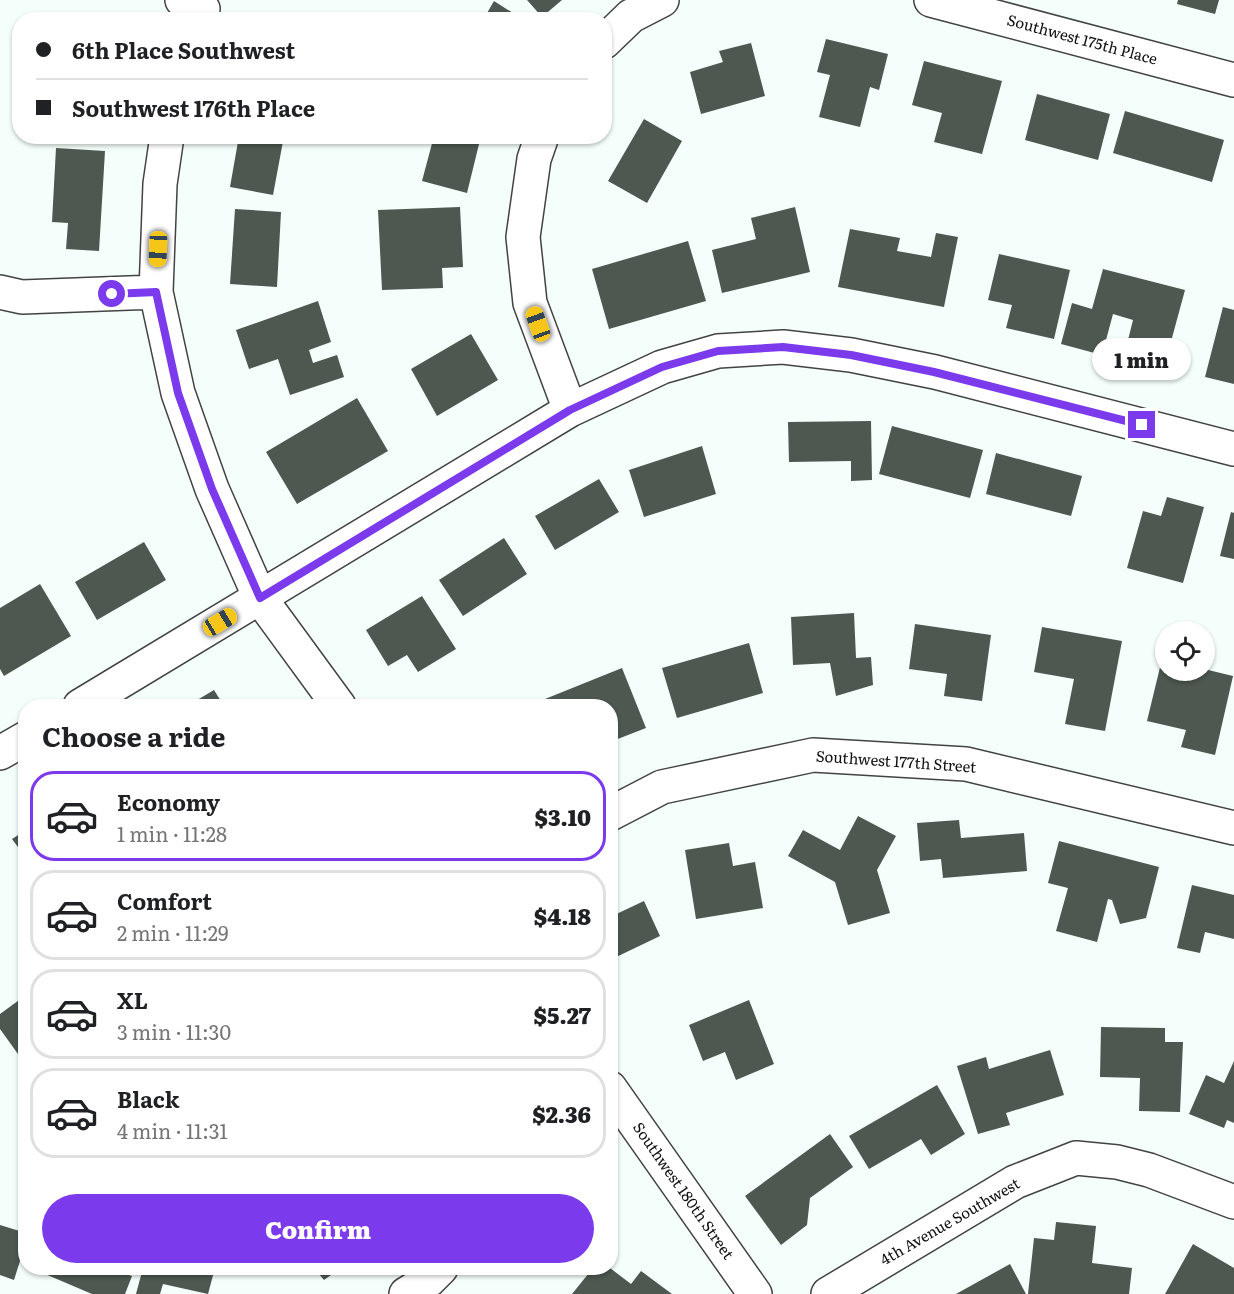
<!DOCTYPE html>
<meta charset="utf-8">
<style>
:root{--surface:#fff;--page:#f6f6f6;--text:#202124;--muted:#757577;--line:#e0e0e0;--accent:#7c3aed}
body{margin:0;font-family:Literata,serif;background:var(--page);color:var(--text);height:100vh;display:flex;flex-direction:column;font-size:22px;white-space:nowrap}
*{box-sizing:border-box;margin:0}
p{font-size:20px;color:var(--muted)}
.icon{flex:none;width:33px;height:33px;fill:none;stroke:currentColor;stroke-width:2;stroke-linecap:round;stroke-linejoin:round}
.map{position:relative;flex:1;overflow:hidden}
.details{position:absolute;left:18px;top:699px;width:600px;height:576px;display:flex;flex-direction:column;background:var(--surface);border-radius:24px;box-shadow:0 2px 4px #0004}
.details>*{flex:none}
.hud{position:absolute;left:12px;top:12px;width:600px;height:132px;border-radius:24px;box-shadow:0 2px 4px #0004;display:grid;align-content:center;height:132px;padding:0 24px;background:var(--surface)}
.fabs{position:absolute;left:1155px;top:621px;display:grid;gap:12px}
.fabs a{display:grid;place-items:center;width:60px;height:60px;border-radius:50%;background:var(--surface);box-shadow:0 2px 4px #0004;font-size:30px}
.end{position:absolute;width:27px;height:27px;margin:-14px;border:8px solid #7c3aed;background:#fff;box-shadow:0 0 0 3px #fff}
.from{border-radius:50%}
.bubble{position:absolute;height:42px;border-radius:21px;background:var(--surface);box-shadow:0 2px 4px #0004;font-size:20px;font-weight:800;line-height:42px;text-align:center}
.car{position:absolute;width:18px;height:36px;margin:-18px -9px;border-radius:8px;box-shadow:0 0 4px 2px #0007;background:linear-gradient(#f5c518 24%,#345 0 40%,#f5c518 0 76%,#345 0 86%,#f5c518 0)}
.hud b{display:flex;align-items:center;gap:21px;height:57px;font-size:22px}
.hud b+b{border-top:2px solid var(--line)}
.hud i{width:15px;height:15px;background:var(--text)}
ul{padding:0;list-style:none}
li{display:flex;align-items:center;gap:18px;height:90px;margin:0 12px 9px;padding:0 12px;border:3px solid var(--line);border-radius:24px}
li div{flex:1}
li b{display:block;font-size:22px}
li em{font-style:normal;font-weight:800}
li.active{border-color:var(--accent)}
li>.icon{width:54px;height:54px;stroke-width:1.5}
h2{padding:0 24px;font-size:27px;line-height:72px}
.primary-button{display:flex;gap:12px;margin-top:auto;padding:12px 24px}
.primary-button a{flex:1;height:69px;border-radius:36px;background:var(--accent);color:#fff;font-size:24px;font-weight:800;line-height:69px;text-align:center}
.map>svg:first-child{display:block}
.building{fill:#4d5850}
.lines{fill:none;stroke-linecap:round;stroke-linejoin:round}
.minor-casing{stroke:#434343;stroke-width:36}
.minor{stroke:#fff;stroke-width:33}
.route{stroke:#7c3aed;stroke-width:8}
.labels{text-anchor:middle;stroke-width:6;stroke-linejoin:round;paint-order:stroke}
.street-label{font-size:15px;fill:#101010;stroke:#fff}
</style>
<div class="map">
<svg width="1234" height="1294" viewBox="0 0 1234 1294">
<rect width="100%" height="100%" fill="#f4fefb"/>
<path class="building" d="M527,0H562L542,17Z
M1178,0H1219L1215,14L1177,4Z
M494,1L524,20H483Z
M826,39L888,54L879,90L870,87L860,127L819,117L830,75L817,72Z
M751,43L765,96L701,114L690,72L723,62L719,51Z
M924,61L1002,81L982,154L934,142L942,113L912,105Z
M1037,94L1110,114L1098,160L1025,140Z
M1125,111L1224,140L1212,182L1113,153Z
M644,119L682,141L647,203L608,181Z
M239,136H284L273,195L230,187Z
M434,136H481L467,193L422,181Z
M56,148L105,151L99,251L66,249L68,223L52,222Z
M460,207L463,267L442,268L443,288L382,290L378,210Z
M795,207L810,272L722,293L712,250L756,239L751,218Z
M235,209L281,212L277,287L230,284Z
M850,229L900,238L897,251L931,257L936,233L958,237L944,307L838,287Z
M688,241L706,301L609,329L592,269Z
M999,254L1070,270L1054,339L1006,328L1012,305L988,300Z
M1103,269L1185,290L1163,371L1143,365L1148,345L1128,340L1133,320L1113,314L1102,355L1061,344L1072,303L1092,309Z
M318,301L331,342L309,350L313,363L337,355L344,377L290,395L278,359L249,369L236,330Z
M1223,307L1234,310V384L1205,377Z
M471,334L498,380L437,416L411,369Z
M357,398L388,451L297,504L266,452Z
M871,421L872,480L851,481V461L789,462L788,422Z
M892,426L983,450L970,498L879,474Z
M702,446L716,494L644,517L629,470Z
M996,453L1082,476L1071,516L986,494Z
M599,479L619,512L555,550L535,516Z
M1167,497L1204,507L1183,583L1127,568L1143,511L1161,516Z
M1231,512L1234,513V559L1220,556Z
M504,538L527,574L463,616L439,580Z
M144,542L166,580L97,620L75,582Z
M40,584L71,636L4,676L0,669V608Z
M422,596L456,649L418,672L407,655L388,666L366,630Z
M854,613L856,658L871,657L873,685L836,696L830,663L793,665L791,617Z
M915,624L991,635L982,701L944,696L947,674L909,669Z
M1042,627L1122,641L1105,731L1065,724L1074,679L1034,672Z
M749,643L763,693L677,718L662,668Z
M1162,659L1166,660V670L1204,669L1233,676L1215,755L1181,747L1186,730L1147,721Z
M622,668L646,728L610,742V706H547L545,699Z
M214,690L224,706H187Z
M858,816L896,836L877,870L890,913L848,925L835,882L788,856L803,830L840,850Z
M959,820L961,838L1024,833L1027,871L943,878L941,859L920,861L917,823Z
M26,830V858L12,839Z
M1059,841L1159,867L1146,918L1120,924L1112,900L1108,899L1097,942L1056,931L1068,888L1048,883Z
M729,843L733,866L755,862L763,908L696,919L685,850Z
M1192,885L1234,895V939L1205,932L1200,953L1177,948Z
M644,901L660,936L610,960V917Z
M26,995V1049L18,1054L0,1029V1014Z
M749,1000L774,1064L736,1080L725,1052L703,1061L689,1025Z
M1101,1027L1165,1028V1042H1183L1180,1112L1139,1111L1140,1078L1100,1077Z
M1050,1050L1064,1095L1006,1113L1010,1125L978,1134L957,1066L986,1057L989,1069Z
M1234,1061V1123L1227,1120L1224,1128L1189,1114L1206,1075L1224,1083Z
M937,1085L965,1134L931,1155L921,1139L869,1169L849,1136Z
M830,1134L853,1167L810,1198L807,1225L781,1245L745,1196Z
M1056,1222L1096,1226L1092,1263L1132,1268L1129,1294H1028L1034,1238L1054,1240Z
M0,1225L26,1233V1242L14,1280L0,1275Z
M1193,1244L1234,1268V1294H1165Z
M1010,1264L1026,1294H956Z
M40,1268H109L132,1276L125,1294H92L38,1271Z
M143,1268H215L208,1294L163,1284L160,1294H136Z
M314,1268H341L324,1280Z
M593,1268H610L631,1284L641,1271L672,1294H572Z"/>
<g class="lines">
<defs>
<path id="minor" d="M182,0L203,9
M931,0L1234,80
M604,42L631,16L662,0
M167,136L160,184L156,292L178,393L212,489L260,598L339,706
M542,136L534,159L523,237L530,303L570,410
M0,292L22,297L156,292
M80,706L570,410L662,367L718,351L783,347L851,355L935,372L1234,449
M0,753L26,738
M610,814L662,787L813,755L966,764L1234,828
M610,1088L755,1294
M406,1294L429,1280L441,1268
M828,1294L1015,1182L1076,1158L1117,1162L1149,1170L1234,1202"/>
</defs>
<use href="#minor" class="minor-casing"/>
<use href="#minor" class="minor"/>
</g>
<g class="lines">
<path class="route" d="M112,294L156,292L178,393L212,489L260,598L570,410L662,367L718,351L783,347L851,355L934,372L1142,425"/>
</g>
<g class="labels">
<g class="street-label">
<text transform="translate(1082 40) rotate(15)" y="5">Southwest 175th Place</text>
<text transform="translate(896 762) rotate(4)" y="5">Southwest 177th Street</text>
<text transform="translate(683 1191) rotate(55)" y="5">Southwest 180th Street</text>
<text transform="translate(950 1222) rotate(-30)" y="5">4th Avenue Southwest</text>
</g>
</g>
</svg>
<div class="fabs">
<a><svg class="icon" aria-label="locate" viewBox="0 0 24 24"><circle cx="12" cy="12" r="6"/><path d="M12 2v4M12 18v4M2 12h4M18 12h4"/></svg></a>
</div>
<i class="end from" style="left:112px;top:294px"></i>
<i class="end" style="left:1142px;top:425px"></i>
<div class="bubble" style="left:1092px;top:338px;width:99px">1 min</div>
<i class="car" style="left:158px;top:249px;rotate:182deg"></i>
<i class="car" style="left:538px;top:324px;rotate:340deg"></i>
<i class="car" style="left:220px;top:622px;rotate:59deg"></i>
<div class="hud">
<b><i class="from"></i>6th Place Southwest</b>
<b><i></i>Southwest 176th Place</b>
</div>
<section class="details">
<h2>Choose a ride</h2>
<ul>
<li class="active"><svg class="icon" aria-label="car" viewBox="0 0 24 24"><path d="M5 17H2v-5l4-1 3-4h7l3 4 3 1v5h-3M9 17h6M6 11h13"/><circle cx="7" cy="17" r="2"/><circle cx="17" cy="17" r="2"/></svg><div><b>Economy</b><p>1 min · 11:28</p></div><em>$3.10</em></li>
<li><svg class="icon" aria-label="car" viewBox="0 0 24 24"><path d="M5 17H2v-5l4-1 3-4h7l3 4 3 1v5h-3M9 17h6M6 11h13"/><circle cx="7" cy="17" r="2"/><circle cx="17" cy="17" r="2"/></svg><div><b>Comfort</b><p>2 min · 11:29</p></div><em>$4.18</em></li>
<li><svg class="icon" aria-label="car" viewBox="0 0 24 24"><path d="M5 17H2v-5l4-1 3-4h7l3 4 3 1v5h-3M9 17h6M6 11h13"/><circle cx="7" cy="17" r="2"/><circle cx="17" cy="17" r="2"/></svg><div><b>XL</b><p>3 min · 11:30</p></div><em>$5.27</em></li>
<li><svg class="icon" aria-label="car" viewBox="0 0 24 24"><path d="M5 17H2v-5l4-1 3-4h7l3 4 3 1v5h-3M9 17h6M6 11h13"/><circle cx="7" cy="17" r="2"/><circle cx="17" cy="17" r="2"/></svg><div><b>Black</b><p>4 min · 11:31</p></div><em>$2.36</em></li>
</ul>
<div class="primary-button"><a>Confirm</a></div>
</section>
</div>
